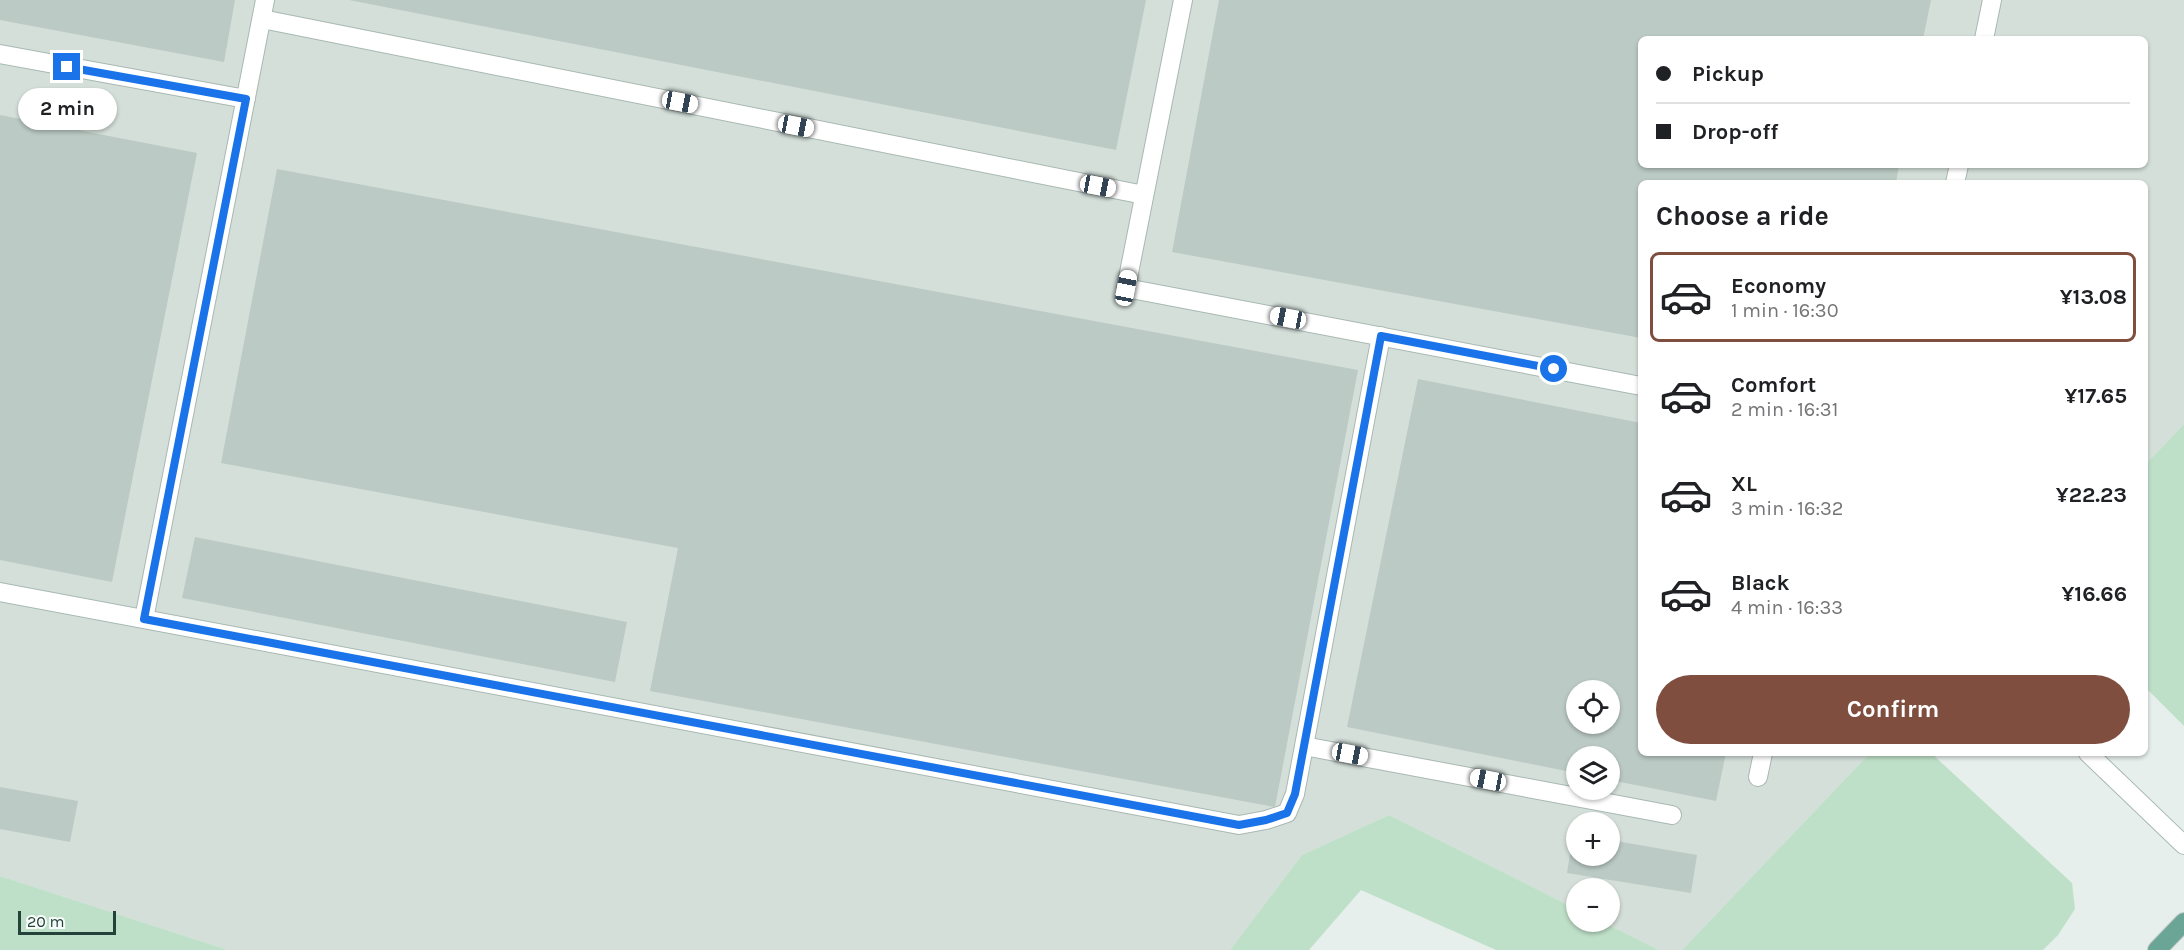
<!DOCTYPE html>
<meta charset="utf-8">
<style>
:root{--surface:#fff;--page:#f6f6f6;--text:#202124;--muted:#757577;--line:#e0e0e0;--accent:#7f4e3f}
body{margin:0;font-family:Karla,sans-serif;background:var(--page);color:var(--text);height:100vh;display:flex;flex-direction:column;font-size:22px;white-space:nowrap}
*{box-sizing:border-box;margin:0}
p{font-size:20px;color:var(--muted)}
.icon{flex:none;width:33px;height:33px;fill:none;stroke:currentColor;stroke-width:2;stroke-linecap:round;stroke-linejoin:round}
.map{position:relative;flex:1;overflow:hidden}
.panel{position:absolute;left:1638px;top:180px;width:510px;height:576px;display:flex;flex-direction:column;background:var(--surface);border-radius:9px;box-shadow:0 2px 4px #0004}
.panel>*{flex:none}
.guide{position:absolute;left:1638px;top:36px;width:510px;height:132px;border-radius:9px;box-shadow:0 2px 4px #0004;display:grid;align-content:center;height:132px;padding:0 18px;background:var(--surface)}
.buttons{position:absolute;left:1566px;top:680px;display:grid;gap:12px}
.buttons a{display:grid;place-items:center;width:54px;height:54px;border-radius:50%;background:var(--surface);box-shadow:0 2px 4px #0004;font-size:30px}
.scale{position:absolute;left:18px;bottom:15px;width:98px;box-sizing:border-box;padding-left:6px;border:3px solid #24423a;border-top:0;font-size:16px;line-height:21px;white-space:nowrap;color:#24423a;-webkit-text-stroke:4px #f7fbf9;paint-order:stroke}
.end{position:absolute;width:27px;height:27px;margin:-14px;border:8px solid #1a73e8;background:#fff;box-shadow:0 0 0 3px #fff}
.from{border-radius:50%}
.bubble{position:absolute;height:42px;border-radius:21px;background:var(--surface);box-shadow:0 2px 4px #0004;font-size:20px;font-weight:700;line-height:42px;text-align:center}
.car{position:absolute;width:18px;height:36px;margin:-18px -9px;border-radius:8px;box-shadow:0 0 4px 2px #0007;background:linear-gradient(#fff 24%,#345 0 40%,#fff 0 76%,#345 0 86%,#fff 0)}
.guide b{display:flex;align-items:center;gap:21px;height:57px;font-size:22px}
.guide b+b{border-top:2px solid var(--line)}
.guide i{width:15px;height:15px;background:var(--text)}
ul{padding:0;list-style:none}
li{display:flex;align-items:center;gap:18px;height:90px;margin:0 12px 9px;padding:0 6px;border:3px solid transparent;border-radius:9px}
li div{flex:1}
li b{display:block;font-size:22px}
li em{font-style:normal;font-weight:700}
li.on{border-color:var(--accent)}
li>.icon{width:54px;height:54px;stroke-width:1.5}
h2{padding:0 18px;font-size:27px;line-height:72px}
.cta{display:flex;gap:12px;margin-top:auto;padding:12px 18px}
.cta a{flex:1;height:69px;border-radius:36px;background:var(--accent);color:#fff;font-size:24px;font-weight:700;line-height:69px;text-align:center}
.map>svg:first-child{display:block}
.built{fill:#d4dfda;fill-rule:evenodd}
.green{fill:#bfe0c8}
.building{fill:#bbcac4;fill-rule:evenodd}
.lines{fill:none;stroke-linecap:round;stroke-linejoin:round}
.minor-casing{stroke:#a8b8b2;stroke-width:20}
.major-casing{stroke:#c2cac8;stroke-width:20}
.minor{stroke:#fff;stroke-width:18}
.major{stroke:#6aa596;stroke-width:18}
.route{stroke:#1a73e8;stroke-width:8}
</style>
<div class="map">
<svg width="2184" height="950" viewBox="0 0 2184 950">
<rect width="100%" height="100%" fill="#e6efeb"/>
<path class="built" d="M0,0H2184V424L2145,465V183H1641V753H1870L1682,950H1659L1601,921H1610V888H1576V909L1389,815L1302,855L1230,950H228L0,876ZM1641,39H2145V165H1641ZM1576,690H1610V723H1576ZM1576,756H1610V789H1576ZM1576,822H1610V855H1576Z"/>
<path class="green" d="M2184,424V726L2145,687V465Z
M1870,753H1931L2072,883L2075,909L2058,935L2043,950H1682Z
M1389,815L1576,909V921H1601L1659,950H1496L1361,890L1309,950H1230L1302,855Z
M0,876L228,950H0Z"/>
<path class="building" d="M0,0H235L224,62L0,20Z
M349,0H1146L1116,150Z
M1219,0H1931L1923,39H1641V165H1899L1896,183H1641V338L1172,252Z
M0,115L197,153L112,582L0,560Z
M277,169L1358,370L1275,807L650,691L678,548L221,463Z
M1418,379L1641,423V753H1726L1716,801L1610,780V756H1576V773L1347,727ZM1576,690H1610V723H1576Z
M195,537L627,622L615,682L182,598Z
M0,787L78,801L70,842L0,829Z
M1573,834L1576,835V855H1610V840L1697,855L1691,893L1567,873Z"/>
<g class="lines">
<defs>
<path id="minor" d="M1183,0L1126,288L1641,386
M262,19L1144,195
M1984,39L1992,0
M0,54L246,99
M1955,183L1959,165
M0,592L1239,825L1266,820L1287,813L1295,794L1381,336
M144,619L265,0
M1304,746L1672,815
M2088,753L2184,845
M1758,777L1763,753"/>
<path id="major" d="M2157,950L2184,922"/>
</defs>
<use href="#minor" class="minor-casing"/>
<use href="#major" class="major-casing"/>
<use href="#minor" class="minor"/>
<use href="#major" class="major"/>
</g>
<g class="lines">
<path class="route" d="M67,67L246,99L144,619L1239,825L1266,820L1287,813L1295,794L1381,336L1554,369"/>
</g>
</svg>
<div class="buttons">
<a><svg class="icon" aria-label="locate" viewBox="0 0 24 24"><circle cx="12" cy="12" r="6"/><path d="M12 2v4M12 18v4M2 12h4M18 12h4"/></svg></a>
<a><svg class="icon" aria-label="layers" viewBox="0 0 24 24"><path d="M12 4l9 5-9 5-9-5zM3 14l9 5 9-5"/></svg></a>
<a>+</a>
<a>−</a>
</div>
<div class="scale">20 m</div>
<i class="end from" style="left:1554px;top:369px"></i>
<i class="end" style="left:67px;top:67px"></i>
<div class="bubble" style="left:18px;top:88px;width:99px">2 min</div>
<i class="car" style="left:680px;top:102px;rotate:101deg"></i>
<i class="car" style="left:796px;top:126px;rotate:101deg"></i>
<i class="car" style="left:1098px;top:186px;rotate:101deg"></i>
<i class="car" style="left:1126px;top:288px;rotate:11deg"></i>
<i class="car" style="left:1288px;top:318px;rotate:281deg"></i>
<i class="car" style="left:1350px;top:754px;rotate:101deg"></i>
<i class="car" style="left:1488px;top:780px;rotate:281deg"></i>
<div class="guide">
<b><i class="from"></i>Pickup</b>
<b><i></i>Drop-off</b>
</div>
<section class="panel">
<h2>Choose a ride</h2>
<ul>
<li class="on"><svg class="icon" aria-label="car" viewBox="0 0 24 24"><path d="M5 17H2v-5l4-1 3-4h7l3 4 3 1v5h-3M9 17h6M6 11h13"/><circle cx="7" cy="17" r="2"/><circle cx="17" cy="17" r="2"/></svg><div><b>Economy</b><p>1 min · 16:30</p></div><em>¥13.08</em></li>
<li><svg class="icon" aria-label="car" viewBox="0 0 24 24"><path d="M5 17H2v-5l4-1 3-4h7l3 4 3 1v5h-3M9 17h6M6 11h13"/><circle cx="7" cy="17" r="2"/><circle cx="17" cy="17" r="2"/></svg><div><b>Comfort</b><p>2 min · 16:31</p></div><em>¥17.65</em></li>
<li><svg class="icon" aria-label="car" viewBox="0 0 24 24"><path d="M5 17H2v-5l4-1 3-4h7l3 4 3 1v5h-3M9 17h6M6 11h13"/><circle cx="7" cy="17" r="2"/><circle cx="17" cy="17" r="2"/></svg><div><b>XL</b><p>3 min · 16:32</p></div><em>¥22.23</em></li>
<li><svg class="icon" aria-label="car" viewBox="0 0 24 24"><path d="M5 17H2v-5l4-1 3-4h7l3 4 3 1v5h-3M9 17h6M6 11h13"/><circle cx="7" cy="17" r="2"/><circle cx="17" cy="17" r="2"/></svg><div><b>Black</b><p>4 min · 16:33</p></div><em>¥16.66</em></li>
</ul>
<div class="cta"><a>Confirm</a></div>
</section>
</div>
